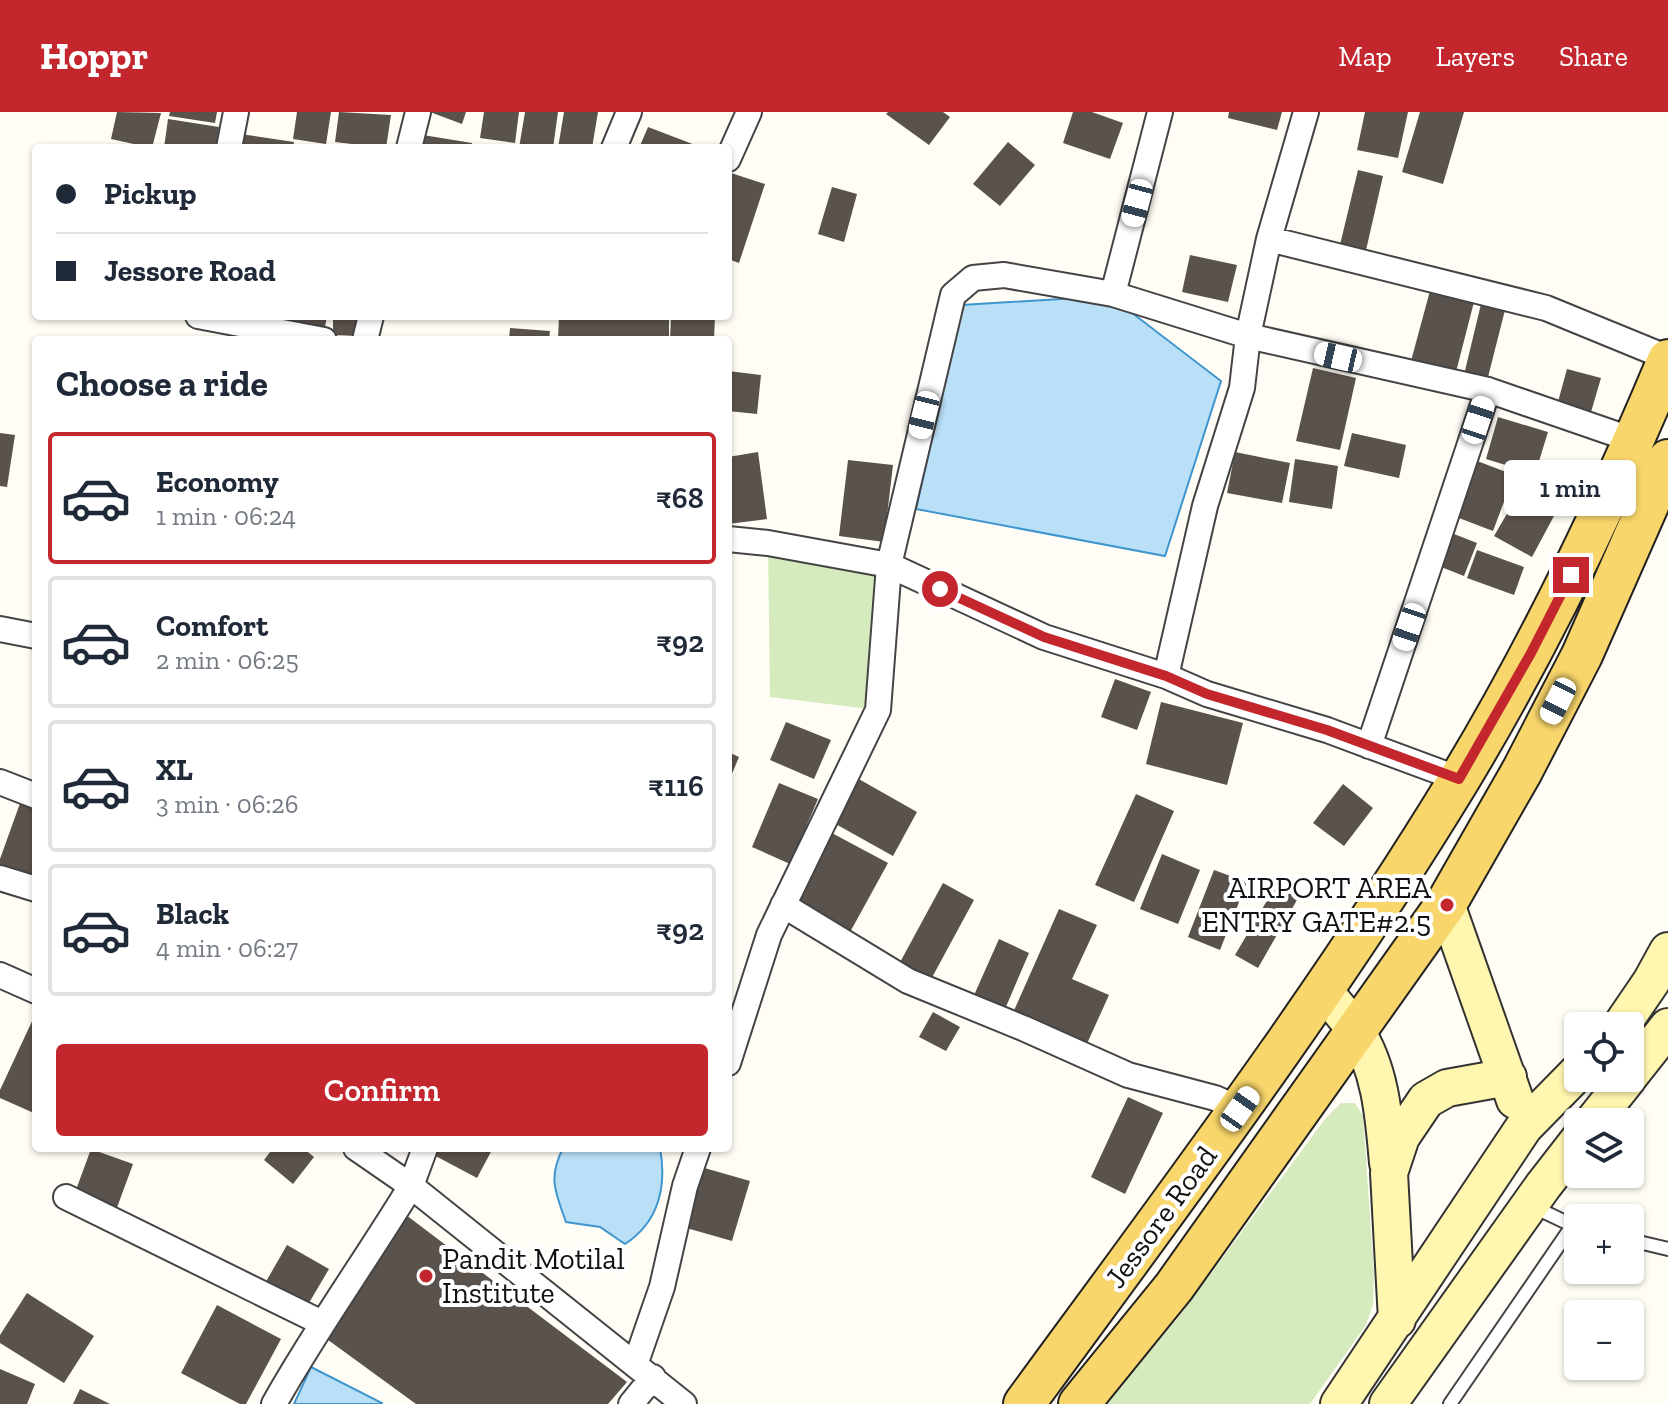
<!DOCTYPE html>
<meta charset="utf-8">
<style>
:root{--surface:#fff;--page:#f2f2f3;--text:#1f2937;--muted:#747a83;--line:#e0e1e3;--accent:#c4262e}
body{margin:0;font-family:"Zilla Slab",serif;background:var(--page);color:var(--text);height:100vh;display:flex;flex-direction:column;font-size:30px;white-space:nowrap}
*{box-sizing:border-box;margin:0}
p{font-size:26px;color:var(--muted)}
.icon{flex:none;width:44px;height:44px;fill:none;stroke:currentColor;stroke-width:2;stroke-linecap:round;stroke-linejoin:round}
.map{position:relative;flex:1;overflow:hidden}
.sheet{position:absolute;left:32px;top:224px;width:700px;height:816px;display:flex;flex-direction:column;background:var(--surface);border-radius:8px;box-shadow:0 2px 6px #0004}
.sheet>*{flex:none}
.hud{position:absolute;left:32px;top:32px;width:700px;height:176px;border-radius:8px;box-shadow:0 2px 6px #0004;display:grid;align-content:center;height:176px;padding:0 24px;background:var(--surface)}
.tools{position:absolute;left:1564px;top:900px;display:grid;gap:16px}
.tools a{display:grid;place-items:center;width:80px;height:80px;border-radius:8px;background:var(--surface);box-shadow:0 2px 6px #0004;font-size:40px}
.end{position:absolute;width:36px;height:36px;margin:-18px;border:10px solid #c4262e;background:#fff;box-shadow:0 0 0 4px #fff}
.from{border-radius:50%}
.bubble{position:absolute;height:56px;border-radius:8px;background:var(--surface);box-shadow:0 2px 6px #0004;font-size:26px;font-weight:600;line-height:56px;text-align:center}
.car{position:absolute;width:24px;height:48px;margin:-24px -12px;border-radius:10px;box-shadow:0 0 6px 2px #0007;background:linear-gradient(#fff 24%,#345 0 40%,#fff 0 76%,#345 0 86%,#fff 0)}
.hud b{display:flex;align-items:center;gap:28px;height:76px;font-size:30px}
.hud b+b{border-top:2px solid var(--line)}
.hud i{width:20px;height:20px;background:var(--text)}
ul{padding:0;list-style:none}
li{display:flex;align-items:center;gap:24px;height:132px;margin:0 16px 12px;padding:0 8px;border:4px solid var(--line);border-radius:8px}
li div{flex:1}
li b{display:block;font-size:30px}
li em{font-style:normal;font-weight:600}
li.current{border-color:var(--accent)}
li>.icon{width:72px;height:72px;stroke-width:1.5}
h2{padding:0 24px;font-size:36px;line-height:96px}
.primary-button{display:flex;gap:16px;margin-top:auto;padding:16px 24px}
.primary-button a{flex:1;height:92px;border-radius:8px;background:var(--accent);color:#fff;font-size:32px;font-weight:600;line-height:92px;text-align:center}
header{display:flex;align-items:center;gap:48px;box-sizing:border-box;height:112px;padding:0 40px;background:var(--accent);color:#fff}
header strong{font-size:38px}
nav{display:flex;gap:44px;margin-inline-start:auto;font-size:28px}
.map>svg:first-child{display:block}
.green{fill:#d5ebbd}
.water{fill:#b9e0f7;stroke:#3f96cf;stroke-width:2}
.building{fill:#5a524d}
.lines{fill:none;stroke-linecap:round;stroke-linejoin:round}
.lane-casing{stroke:#444;stroke-width:16}
.street-casing{stroke:#444;stroke-width:28}
.secondary-casing{stroke:#333;stroke-width:40}
.primary-casing{stroke:#222;stroke-width:44}
.lane{stroke:#fff;stroke-width:12}
.street{stroke:#fff;stroke-width:24}
.secondary{stroke:#fff6b0;stroke-width:36}
.primary{stroke:#f9d66b;stroke-width:40}
.route{stroke:#c4262e;stroke-width:10}
.poi-dot{fill:#c4262e;stroke:#fff;stroke-width:3}
.labels{text-anchor:middle;stroke-width:8;stroke-linejoin:round;paint-order:stroke}
.poi-label{font-size:30px;fill:#111;stroke:#fff;text-anchor:end}
.street-label{font-size:30px;fill:#111;stroke:#fff}
</style>
<header>
<strong>Hoppr</strong>
<nav><a>Map</a><a>Layers</a><a>Share</a></nav>
</header>
<div class="map">
<svg width="1668" height="1292" viewBox="0 0 1668 1292">
<rect width="100%" height="100%" fill="#fffdf5"/>
<path class="green" d="M768,431L889,453L878,598L770,585Z
M1341,991H1355L1363,1004L1374,1162L1373,1192L1366,1213L1310,1292H1105L1178,1206L1325,1007Z"/>
<path class="water" d="M1110,184L1221,269L1165,444L916,397L962,193Z
M563,1036H660C667,1074 659,1110 625,1132L600,1115L566,1110C555,1079 548,1066 563,1036Z
M311,1255L382,1291V1292H294Z"/>
<path class="building" d="M117,0L161,1L152,36L111,27Z
M170,0H217L215,11L169,4Z
M297,0H331L326,32L293,27Z
M339,0L391,3L386,36L335,30Z
M430,0H466L462,12Z
M484,0H519L515,31L480,26Z
M525,0H558L553,36H519Z
M564,0H598L592,36H558Z
M888,0H943L950,5L929,33L886,2Z
M1073,0H1092L1123,11L1110,47L1063,31Z
M1229,0H1282L1277,18L1228,6Z
M1365,0H1408L1398,46L1357,38Z
M1420,0H1464L1443,72L1402,60Z
M168,7L219,15L216,36H164Z
M648,15L703,36H639Z
M241,22L294,30L293,36H239Z
M423,23L472,31V36H420Z
M1008,30L1035,53L1000,94L973,72Z
M1358,58L1383,64L1364,147L1338,141Z
M731,61L765,72L739,151L728,147V69Z
M832,75L857,82L844,130L818,122Z
M1190,143L1237,153L1228,190L1182,180Z
M1431,175L1475,186L1456,260L1411,249Z
M1481,192L1505,198L1486,273L1463,267Z
M276,204H327L325,215L275,209Z
M333,204H361L360,224L333,223Z
M559,204H669V228H558Z
M671,204H715L714,228H670Z
M510,216L550,219L549,228H509Z
M1313,256L1356,266L1340,338L1296,329Z
M1567,257L1601,266L1589,307L1556,297Z
M728,259L761,263L757,302L728,299Z
M1498,305L1548,320L1535,362L1486,347Z
M0,321L15,323L7,375L0,374Z
M1352,321L1406,333L1399,366L1344,354Z
M758,340L767,407L728,412V345Z
M1235,340L1290,351L1282,391L1227,381Z
M1295,347L1338,354L1332,397L1289,390Z
M1472,347L1514,363L1493,419L1451,403Z
M848,348L893,353L884,430L839,424Z
M1526,369L1562,389L1532,445L1494,424Z
M1449,420L1477,431L1464,464L1436,453Z
M1477,438L1524,455L1514,483L1467,466Z
M1115,567L1151,580L1137,618L1101,605Z
M1161,590L1243,611L1227,673L1146,652Z
M786,610L831,628L814,667L770,648Z
M728,640L739,645L728,671Z
M857,666L917,700L893,744L832,710Z
M779,671L818,687L790,752L752,735Z
M1343,672L1373,696L1344,734L1313,711Z
M1136,682L1174,699L1134,790L1095,773Z
M23,683L36,687V772L0,759V747Z
M830,720L888,751L849,822L791,791Z
M1162,742L1200,758L1178,812L1140,797Z
M1214,758L1247,770L1220,838L1188,825Z
M1279,768L1301,781L1258,856L1235,843Z
M943,771L974,788L929,871L898,854Z
M1059,797L1097,813L1072,867L1109,883L1085,936L1012,903Z
M999,827L1029,841L1002,904L971,890Z
M933,900L960,915L946,939L919,925Z
M34,905H36V1002L0,986V978Z
M1128,985L1163,1001L1125,1082L1091,1065Z
M273,1036H303L314,1045L293,1072L264,1048Z
M433,1036H493L477,1066L430,1041Z
M91,1037L133,1052L115,1101L73,1086Z
M701,1055L750,1069L732,1129L683,1115Z
M406,1103L627,1270L608,1292H416L324,1225Z
M287,1133L329,1157L306,1196L264,1173Z
M27,1181L94,1224L64,1271L0,1231V1223Z
M217,1193L281,1227L246,1292H240L181,1261Z
M0,1257L35,1272L27,1292H0Z
M80,1277L110,1292H73Z"/>
<g class="lines">
<defs>
<path id="lane" d="M1534,1095L1578,1116
M1630,1128L1668,1137
M1450,1292L1572,1114"/>
<path id="street" d="M229,36L236,0
M409,36L418,0
M614,36L629,0
M728,47L749,0
M1269,127L1546,196L1668,246
M1113,182L1160,0
M198,204L324,228
M365,228L371,204
M728,427L768,431L889,453L1044,525L1166,564L1207,582L1327,618L1459,667
M0,517L36,524
M1166,564L1205,394L1242,276L1248,224L1269,127L1306,0
M1369,634L1488,278
M0,670L36,684
M0,766L36,777
M783,793L908,869L1023,916L1128,963L1215,986L1240,997
M0,863L36,879
M728,951L769,823L878,598L889,453L953,183L973,166L1004,163L1113,182L1248,224L1488,278L1633,328
M425,1036L411,1074L684,1292
M66,1085L322,1211
M635,1253L662,1175L685,1074L698,1036
M274,1292C316,1217 366,1148 411,1074L356,1036
M631,1292L653,1265"/>
<path id="secondary" d="M1446,792L1515,988
M1324,879C1334,892 1346,904 1355,918C1381,957 1384,1006 1388,1051
M1621,914L1651,870L1668,839
M1630,963L1668,915
M1593,1010L1628,966
M1397,1208L1389,1061L1401,1025L1426,988L1447,976L1508,965
M1339,1292L1524,1015L1578,960
M1388,1292L1543,1074L1578,1029"/>
<path id="primary" d="M1024,1292C1174,1087 1327,885 1459,668C1540,534 1608,392 1668,248
M1079,1292L1174,1175L1446,792L1522,659L1582,543L1668,348"/>
</defs>
<use href="#lane" class="lane-casing"/>
<use href="#street" class="street-casing"/>
<use href="#secondary" class="secondary-casing"/>
<use href="#primary" class="primary-casing"/>
<use href="#lane" class="lane"/>
<use href="#street" class="street"/>
<use href="#secondary" class="secondary"/>
<use href="#primary" class="primary"/>
</g>
<g class="lines">
<path class="route" d="M940,477L1044,525L1166,564L1207,582L1327,618L1459,667L1531,541L1571,463"/>
</g>
<g class="poi-dot">
<circle cx="1447" cy="793" r="8"/>
<circle cx="426" cy="1164" r="8"/>
</g>
<g class="labels">
<g class="poi-label">
<text x="1431" y="786">AIRPORT AREA<tspan x="1431" dy="34">ENTRY GATE#2.5</tspan></text>
<text x="442" y="1157" text-anchor="start">Pandit Motilal<tspan x="442" dy="34">Institute</tspan></text>
</g>
<g class="street-label">
<text transform="translate(1161 1105) rotate(-54)" y="10">Jessore Road</text>
</g>
</g>
</svg>
<div class="tools">
<a><svg class="icon" aria-label="locate" viewBox="0 0 24 24"><circle cx="12" cy="12" r="6"/><path d="M12 2v4M12 18v4M2 12h4M18 12h4"/></svg></a>
<a><svg class="icon" aria-label="layers" viewBox="0 0 24 24"><path d="M12 4l9 5-9 5-9-5zM3 14l9 5 9-5"/></svg></a>
<a>+</a>
<a>−</a>
</div>
<i class="end from" style="left:940px;top:477px"></i>
<i class="end" style="left:1571px;top:463px"></i>
<div class="bubble" style="left:1504px;top:348px;width:132px">1 min</div>
<i class="car" style="left:1137px;top:91px;rotate:195deg"></i>
<i class="car" style="left:1338px;top:245px;rotate:283deg"></i>
<i class="car" style="left:924px;top:303px;rotate:194deg"></i>
<i class="car" style="left:1478px;top:308px;rotate:18deg"></i>
<i class="car" style="left:1409px;top:515px;rotate:199deg"></i>
<i class="car" style="left:1558px;top:589px;rotate:207deg"></i>
<i class="car" style="left:1240px;top:997px;rotate:35deg"></i>
<div class="hud">
<b><i class="from"></i>Pickup</b>
<b><i></i>Jessore Road</b>
</div>
<section class="sheet">
<h2>Choose a ride</h2>
<ul>
<li class="current"><svg class="icon" aria-label="car" viewBox="0 0 24 24"><path d="M5 17H2v-5l4-1 3-4h7l3 4 3 1v5h-3M9 17h6M6 11h13"/><circle cx="7" cy="17" r="2"/><circle cx="17" cy="17" r="2"/></svg><div><b>Economy</b><p>1 min · 06:24</p></div><em>₹68</em></li>
<li><svg class="icon" aria-label="car" viewBox="0 0 24 24"><path d="M5 17H2v-5l4-1 3-4h7l3 4 3 1v5h-3M9 17h6M6 11h13"/><circle cx="7" cy="17" r="2"/><circle cx="17" cy="17" r="2"/></svg><div><b>Comfort</b><p>2 min · 06:25</p></div><em>₹92</em></li>
<li><svg class="icon" aria-label="car" viewBox="0 0 24 24"><path d="M5 17H2v-5l4-1 3-4h7l3 4 3 1v5h-3M9 17h6M6 11h13"/><circle cx="7" cy="17" r="2"/><circle cx="17" cy="17" r="2"/></svg><div><b>XL</b><p>3 min · 06:26</p></div><em>₹116</em></li>
<li><svg class="icon" aria-label="car" viewBox="0 0 24 24"><path d="M5 17H2v-5l4-1 3-4h7l3 4 3 1v5h-3M9 17h6M6 11h13"/><circle cx="7" cy="17" r="2"/><circle cx="17" cy="17" r="2"/></svg><div><b>Black</b><p>4 min · 06:27</p></div><em>₹92</em></li>
</ul>
<div class="primary-button"><a>Confirm</a></div>
</section>
</div>
